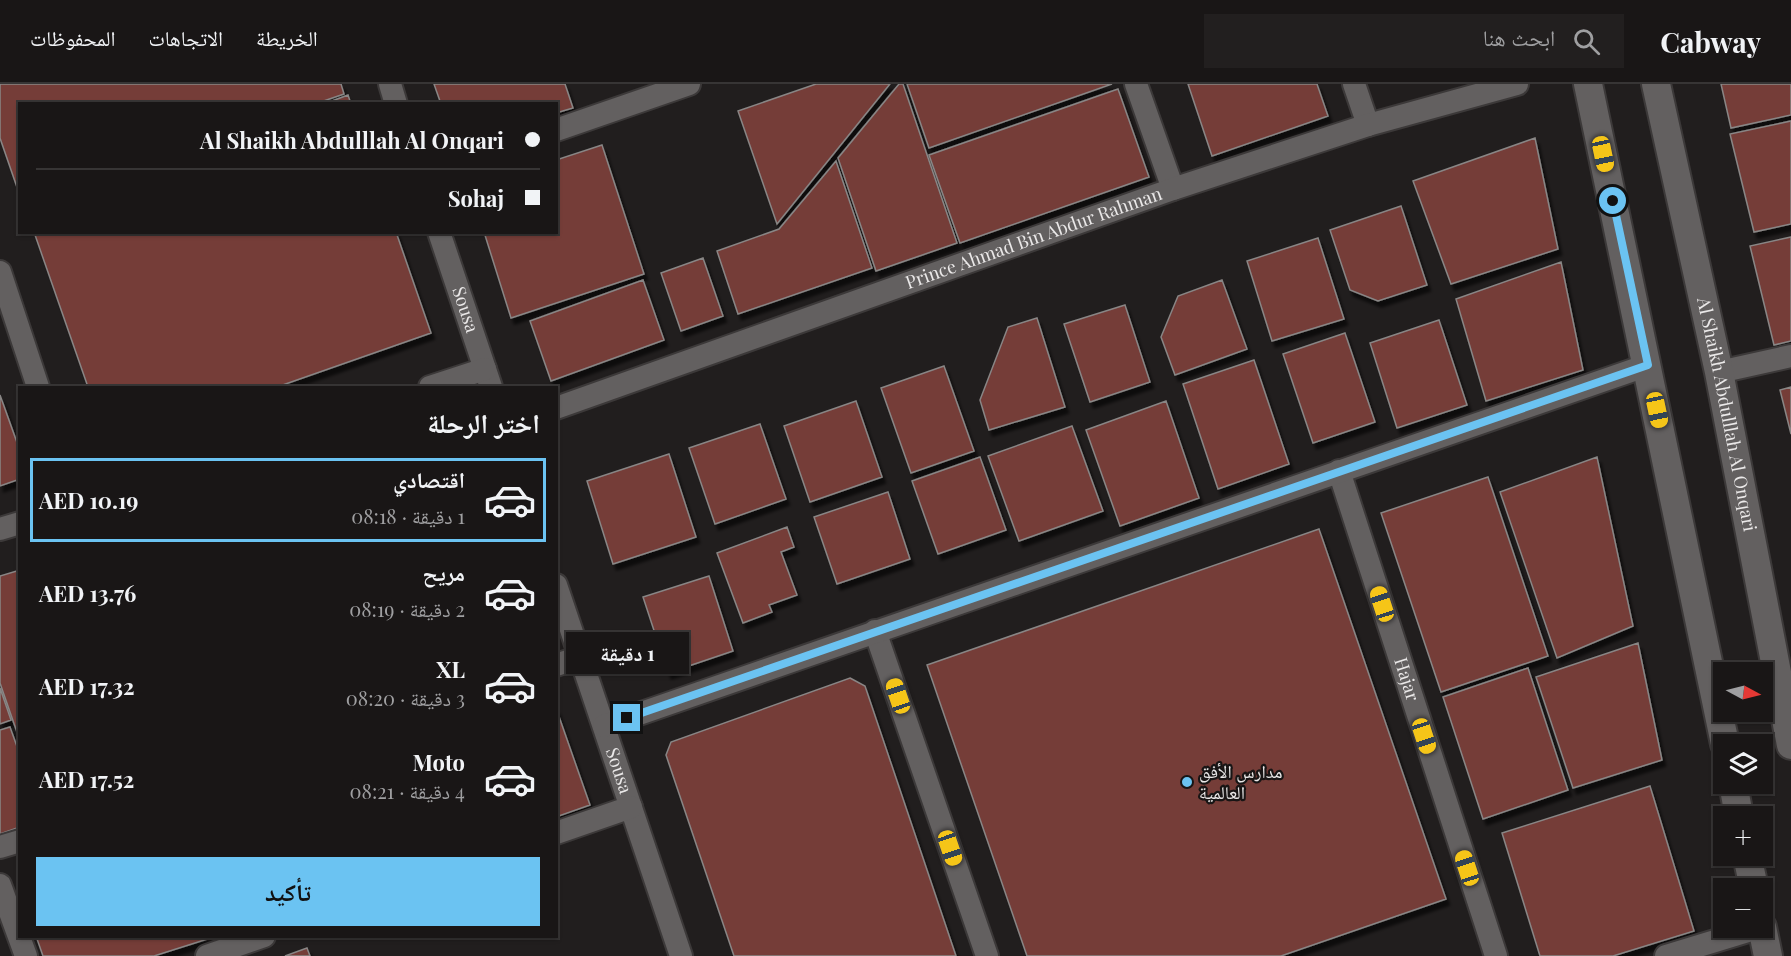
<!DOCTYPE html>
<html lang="ar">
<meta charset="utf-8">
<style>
:root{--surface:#191616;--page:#221f1f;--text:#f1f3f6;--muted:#9f9fa1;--line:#373535;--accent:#6bc3f2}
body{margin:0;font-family:"Playfair Display","Noto Naskh Arabic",serif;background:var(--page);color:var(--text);direction:rtl;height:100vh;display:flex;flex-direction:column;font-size:22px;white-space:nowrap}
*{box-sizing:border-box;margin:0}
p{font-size:20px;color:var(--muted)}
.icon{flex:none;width:33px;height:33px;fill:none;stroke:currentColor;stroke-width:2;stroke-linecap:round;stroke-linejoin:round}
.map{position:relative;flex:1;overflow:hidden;direction:ltr}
.sheet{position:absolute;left:18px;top:302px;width:540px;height:552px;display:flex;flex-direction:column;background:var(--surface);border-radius:0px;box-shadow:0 2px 4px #0004,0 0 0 2px var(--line);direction:rtl}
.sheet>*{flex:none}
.guide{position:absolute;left:18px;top:18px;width:540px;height:132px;border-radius:0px;box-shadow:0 2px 4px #0004,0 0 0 2px var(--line);direction:rtl;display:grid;align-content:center;height:132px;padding:0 18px;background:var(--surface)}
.needle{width:39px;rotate:97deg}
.buttons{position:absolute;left:1713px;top:578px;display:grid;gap:12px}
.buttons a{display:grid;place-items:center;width:60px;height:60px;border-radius:0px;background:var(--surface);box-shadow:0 2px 4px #0004,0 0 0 2px var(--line);font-size:30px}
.end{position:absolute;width:27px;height:27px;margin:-14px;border:8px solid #6bc3f2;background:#111;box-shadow:0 0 0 3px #111}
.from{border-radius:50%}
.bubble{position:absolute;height:42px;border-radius:0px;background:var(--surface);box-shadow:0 2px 4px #0004,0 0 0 2px var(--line);font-size:20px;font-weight:700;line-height:42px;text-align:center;direction:rtl}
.car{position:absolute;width:18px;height:36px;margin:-18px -9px;border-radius:8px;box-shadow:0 0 4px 2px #0007;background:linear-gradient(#f5c518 24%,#345 0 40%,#f5c518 0 76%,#345 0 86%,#f5c518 0)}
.guide b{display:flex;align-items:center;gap:21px;height:57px;font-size:22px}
.guide b+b{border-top:2px solid var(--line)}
.guide i{width:15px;height:15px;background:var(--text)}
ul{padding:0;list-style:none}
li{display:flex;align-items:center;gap:18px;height:84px;margin:0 12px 9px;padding:0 6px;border:3px solid transparent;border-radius:0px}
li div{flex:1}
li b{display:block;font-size:22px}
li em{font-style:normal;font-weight:700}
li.selected{border-color:var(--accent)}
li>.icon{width:54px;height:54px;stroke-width:1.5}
h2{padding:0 18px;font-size:27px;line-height:72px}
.cta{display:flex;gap:12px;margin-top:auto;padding:12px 18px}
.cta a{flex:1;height:69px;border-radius:0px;background:var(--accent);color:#111;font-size:24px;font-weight:700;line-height:69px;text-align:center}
header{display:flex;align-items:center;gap:36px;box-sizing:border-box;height:84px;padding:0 30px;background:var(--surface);border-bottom:2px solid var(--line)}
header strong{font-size:28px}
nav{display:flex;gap:33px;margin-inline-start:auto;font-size:21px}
.search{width:420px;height:54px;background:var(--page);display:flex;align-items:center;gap:15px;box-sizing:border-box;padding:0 21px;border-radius:0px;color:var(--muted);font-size:22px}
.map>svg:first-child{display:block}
.building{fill:#743c39;stroke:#898685;stroke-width:1.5;filter:url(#shadow)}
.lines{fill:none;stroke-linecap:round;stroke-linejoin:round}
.minor-casing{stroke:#3c3939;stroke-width:26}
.tertiary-casing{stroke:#3c3939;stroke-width:32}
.minor{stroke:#636060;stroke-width:22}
.tertiary{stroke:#636060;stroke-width:28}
.route{stroke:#6bc3f2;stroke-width:8}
.poi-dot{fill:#6bc3f2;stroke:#181515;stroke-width:2}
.labels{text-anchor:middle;stroke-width:4.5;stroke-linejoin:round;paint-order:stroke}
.street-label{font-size:18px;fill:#eae8e8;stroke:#181515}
.poi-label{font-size:18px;fill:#eae8e8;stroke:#181515;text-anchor:start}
</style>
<header>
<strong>Cabway</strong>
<div class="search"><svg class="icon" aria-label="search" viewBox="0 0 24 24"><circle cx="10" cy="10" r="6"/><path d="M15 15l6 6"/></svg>ابحث هنا</div>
<nav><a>الخريطة</a><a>الاتجاهات</a><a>المحفوظات</a></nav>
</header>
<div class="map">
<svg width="1791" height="872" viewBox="0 0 1791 872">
<defs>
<filter id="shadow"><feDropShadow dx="3.5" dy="6" stdDeviation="1.5" flood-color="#0009"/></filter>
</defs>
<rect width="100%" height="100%" fill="#211e1e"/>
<path class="building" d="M0,0H341L344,10L315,20H20V112L0,54Z
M434,0H565L573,24L556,29V20H441Z
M816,0H890L777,140L738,27Z
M899,0H903L957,159L876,187L838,74Z
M907,0H1112L929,64Z
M1188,0H1317L1328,32L1212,72Z
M1721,0H1791V31L1731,44Z
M1118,5L1149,93L960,159L929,71Z
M348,11L351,20H324Z
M1791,37V140L1754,148L1730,50Z
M1535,54L1558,165L1451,200L1413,97Z
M602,61L644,190L511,234L484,148H556V76Z
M836,77L872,184L738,230L717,167L779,145Z
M1401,122L1427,201L1378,217L1350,206L1330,146Z
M34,148H396L431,249L277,303H88Z
M1791,153V257L1774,261L1750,162Z
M1318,154L1344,235L1272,257L1247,177Z
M703,174L723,232L681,247L661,189Z
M1561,178L1583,286L1486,317L1456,215Z
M643,196L664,256L551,297L530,237Z
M1222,196L1247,265L1175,291L1161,253L1178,212Z
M1125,221L1150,298L1090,318L1064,240Z
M1037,234L1065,323L989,346L980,316L1008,243Z
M1439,236L1467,321L1397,344L1370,259Z
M1345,249L1375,338L1313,359L1283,270Z
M1254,276L1289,380L1218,405L1183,300Z
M944,282L974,367L911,389L881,304Z
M1791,303V350L1780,306Z
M0,311L20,367V395L0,402Z
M856,317L882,393L810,418L784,342Z
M1166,317L1199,414L1120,442L1086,346Z
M760,340L786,415L715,440L689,364Z
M1072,342L1103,427L1019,457L988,372Z
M669,370L696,453L613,480L587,397Z
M980,373L1006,446L938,470L912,397Z
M1597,373L1633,542L1557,574L1500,408Z
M1488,393L1548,572L1441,608L1381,429Z
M888,408L910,475L837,500L814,433Z
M787,443L794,463L781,468L797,511L769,521L772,528L743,539L717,469Z
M1319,445L1446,815L1281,872H1027L927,581Z
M20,486V657L0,599V492Z
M709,492L733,567L668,589L643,513Z
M1638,559L1662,676L1573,704L1536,593Z
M1528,584L1568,706L1483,735L1443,613Z
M850,594L865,602L956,872H734L666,671L671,658Z
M0,604L11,636L0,640Z
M556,624L590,721L556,733Z
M10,643L20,671V743L0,750V646Z
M1650,702L1694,847L1613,872H1540L1502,749Z
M36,852H217L154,872H43Z
M307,864L310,872H285Z"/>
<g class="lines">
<defs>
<g id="minor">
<path d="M390,0L396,20"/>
<path d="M1136,0L1173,105"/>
<path d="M1354,0L1368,41"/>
<path d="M556,46L689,0"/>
<path id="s1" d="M439,148L491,303"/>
<path d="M0,188L38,303"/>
<path d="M1719,288L1791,272"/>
<path d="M430,303L485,285"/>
<path id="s2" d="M556,324L1173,105L1368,41L1517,0"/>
<path id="s3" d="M1339,387L1496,872"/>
<path d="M0,445L20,439"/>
<path id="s4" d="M556,501L681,872"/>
<path d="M875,547L987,872"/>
<path d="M556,581L580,573"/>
<path d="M604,642L1648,281"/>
<path d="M556,749L631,723"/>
<path d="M0,763L20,757"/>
<path d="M0,801L26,872"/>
<path d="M207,872L264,852"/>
<path d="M1666,872L1761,843"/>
</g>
<g id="tertiary">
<path d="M1588,0L1725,660"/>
<path id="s5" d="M1656,0L1719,288L1791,661"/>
<path d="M1733,699L1739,732"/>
<path d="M1747,771L1754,804"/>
<path d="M1762,843L1768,872"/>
</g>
</defs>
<use href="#minor" class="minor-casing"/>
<use href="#tertiary" class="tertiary-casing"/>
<use href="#minor" class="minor"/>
<use href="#tertiary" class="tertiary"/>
</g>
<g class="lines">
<path class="route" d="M627,634L1648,281L1613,117"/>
</g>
<circle class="poi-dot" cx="1187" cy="698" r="6"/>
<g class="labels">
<g class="street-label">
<text dy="6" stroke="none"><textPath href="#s2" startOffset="507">Prince Ahmad Bin Abdur Rahman</textPath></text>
<text dy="6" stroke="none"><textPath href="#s1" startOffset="82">Sousa</textPath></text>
<text dy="6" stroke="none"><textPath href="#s5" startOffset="338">Al Shaikh Abdulllah Al Onqari</textPath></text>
<text dy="6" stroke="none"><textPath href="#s3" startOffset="219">Hajar</textPath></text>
<text dy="6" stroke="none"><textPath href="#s4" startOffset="196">Sousa</textPath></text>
</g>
<g class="poi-label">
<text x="1199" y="694">مدارس الأفق<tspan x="1199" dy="21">العالمية</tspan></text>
</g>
</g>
</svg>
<div class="buttons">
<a><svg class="needle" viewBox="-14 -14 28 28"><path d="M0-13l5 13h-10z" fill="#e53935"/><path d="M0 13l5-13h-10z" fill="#9f9fa1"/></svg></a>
<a><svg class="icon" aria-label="layers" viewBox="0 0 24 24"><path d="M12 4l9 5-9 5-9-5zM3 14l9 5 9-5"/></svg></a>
<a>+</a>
<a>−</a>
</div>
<i class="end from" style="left:1613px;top:117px"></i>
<i class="end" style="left:627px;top:634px"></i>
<div class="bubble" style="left:566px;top:548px;width:123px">1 دقيقة</div>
<i class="car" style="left:1603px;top:70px;rotate:168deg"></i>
<i class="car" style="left:1657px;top:326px;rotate:168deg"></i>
<i class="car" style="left:1382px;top:520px;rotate:342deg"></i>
<i class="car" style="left:898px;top:612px;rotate:341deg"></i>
<i class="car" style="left:1424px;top:652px;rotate:162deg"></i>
<i class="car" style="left:950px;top:764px;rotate:161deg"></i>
<i class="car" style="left:1467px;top:784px;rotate:342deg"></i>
<div class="guide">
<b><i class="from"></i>Al Shaikh Abdulllah Al Onqari</b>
<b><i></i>Sohaj</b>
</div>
<section class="sheet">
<h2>اختر الرحلة</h2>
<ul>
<li class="selected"><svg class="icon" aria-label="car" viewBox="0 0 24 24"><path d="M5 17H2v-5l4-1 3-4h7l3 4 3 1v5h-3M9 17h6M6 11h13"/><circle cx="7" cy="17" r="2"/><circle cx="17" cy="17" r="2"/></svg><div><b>اقتصادي</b><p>1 دقيقة · 08:18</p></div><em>AED 10.19</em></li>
<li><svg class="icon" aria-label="car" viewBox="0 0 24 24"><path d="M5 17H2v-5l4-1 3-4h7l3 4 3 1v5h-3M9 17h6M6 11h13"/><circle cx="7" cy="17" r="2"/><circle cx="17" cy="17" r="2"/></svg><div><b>مريح</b><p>2 دقيقة · 08:19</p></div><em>AED 13.76</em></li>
<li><svg class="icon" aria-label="car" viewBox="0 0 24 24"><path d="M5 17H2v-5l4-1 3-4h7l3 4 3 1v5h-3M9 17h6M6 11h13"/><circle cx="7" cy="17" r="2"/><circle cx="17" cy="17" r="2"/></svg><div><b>XL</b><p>3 دقيقة · 08:20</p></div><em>AED 17.32</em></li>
<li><svg class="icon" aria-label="car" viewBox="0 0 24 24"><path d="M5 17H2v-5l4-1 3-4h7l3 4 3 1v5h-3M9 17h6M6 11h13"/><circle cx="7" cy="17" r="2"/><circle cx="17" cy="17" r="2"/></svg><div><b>Moto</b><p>4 دقيقة · 08:21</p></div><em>AED 17.52</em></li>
</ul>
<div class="cta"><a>تأكيد</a></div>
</section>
</div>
